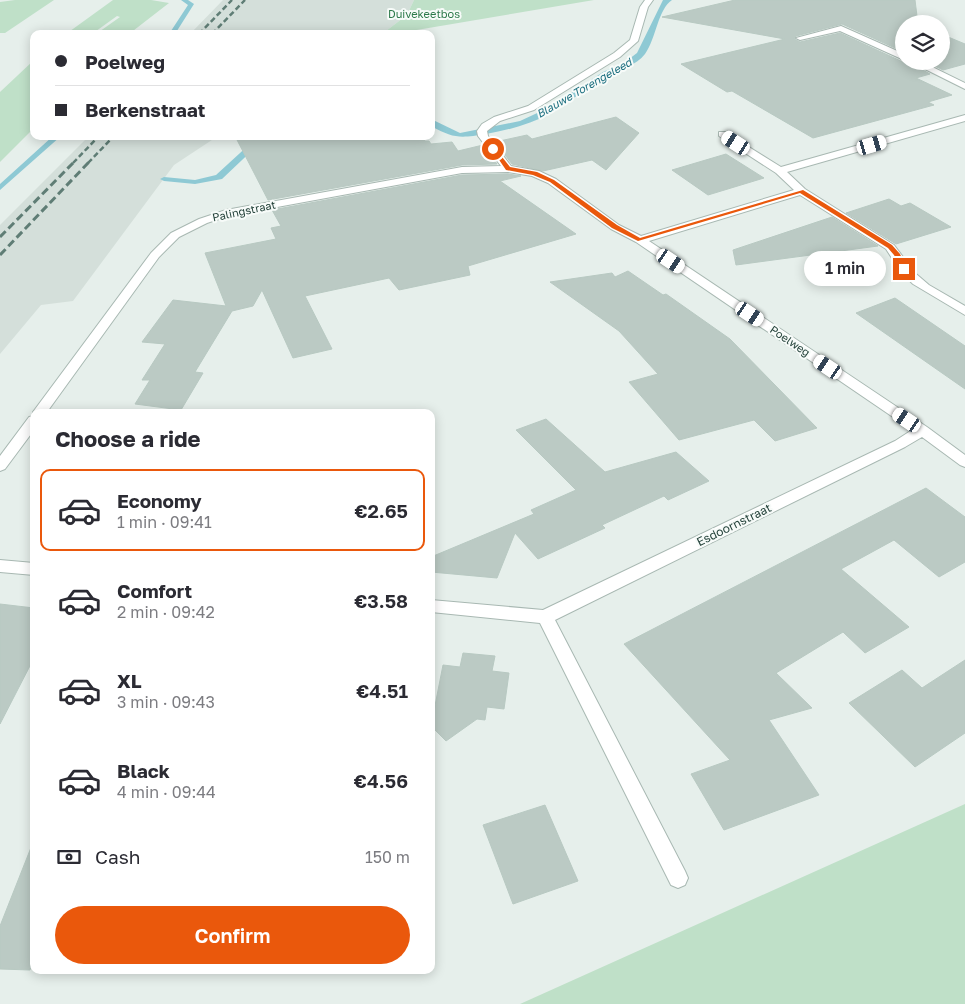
<!DOCTYPE html>
<meta charset="utf-8">
<style>
:root{--surface:#fff;--page:#f7f7f7;--text:#2b2b33;--muted:#7c7c81;--line:#e1e1e2;--accent:#ea580c}
body{margin:0;font-family:"Golos Text",sans-serif;background:var(--page);color:var(--text);height:100vh;display:flex;flex-direction:column;font-size:19px;white-space:nowrap}
*{box-sizing:border-box;margin:0}
p{font-size:16px;color:var(--muted)}
.icon{flex:none;width:28px;height:28px;fill:none;stroke:currentColor;stroke-width:2;stroke-linecap:round;stroke-linejoin:round}
.map{position:relative;flex:1;overflow:hidden}
.details{position:absolute;left:30px;top:409px;width:405px;height:565px;display:flex;flex-direction:column;background:var(--surface);border-radius:10px;box-shadow:0 2px 12px #0003}
.details>*{flex:none}
.hud{position:absolute;left:30px;top:30px;width:405px;height:110px;border-radius:10px;box-shadow:0 2px 12px #0003;display:grid;align-content:center;height:110px;padding:0 25px;background:var(--surface)}
.buttons{position:absolute;left:895px;top:15px;display:grid;gap:10px}
.buttons a{display:grid;place-items:center;width:55px;height:55px;border-radius:50%;background:var(--surface);box-shadow:0 2px 12px #0003;font-size:25px}
.end{position:absolute;width:22px;height:22px;margin:-11px;border:6px solid #ea580c;background:#fff;box-shadow:0 0 0 2px #fff}
.from{border-radius:50%}
.bubble{position:absolute;height:35px;border-radius:18px;background:var(--surface);box-shadow:0 2px 12px #0003;font-size:16px;font-weight:600;line-height:35px;text-align:center}
.car{position:absolute;width:15px;height:30px;margin:-15px -8px;border-radius:6px;box-shadow:0 0 4px 1px #0007;background:linear-gradient(#fff 24%,#345 0 40%,#fff 0 76%,#345 0 86%,#fff 0)}
.hud b{display:flex;align-items:center;gap:18px;height:48px;font-size:19px}
.hud b+b{border-top:1px solid var(--line)}
.hud i{width:12px;height:12px;background:var(--text)}
ul{padding:0;list-style:none}
li{display:flex;align-items:center;gap:15px;height:82px;margin:0 10px 8px;padding:0 15px;border:2px solid transparent;border-radius:10px}
li div{flex:1}
li b{display:block;font-size:19px}
li em{font-style:normal;font-weight:600}
li.on{border-color:var(--accent)}
li>.icon{width:45px;height:45px;stroke-width:1.5}
h2{padding:0 25px;font-size:22px;line-height:60px}
.pay{display:flex;align-items:center;gap:12px;height:55px;padding:0 25px;font-size:19px}
.pay p{margin-inline-start:auto}
.action{display:flex;gap:10px;margin-top:auto;padding:10px 25px}
.action a{flex:1;height:58px;border-radius:30px;background:var(--accent);color:#fff;font-size:20px;font-weight:600;line-height:58px;text-align:center}
.map>svg:first-child{display:block}
.built{fill:#d4dfda}
.green{fill:#bfe0c8}
.water{fill:#8ec9d4}
.lines{fill:none;stroke-linecap:round;stroke-linejoin:round}
.stream{fill:#8ec9d4;fill-rule:evenodd}
.building{fill:#bbcac4;stroke:#b8c9c2}
.street-casing{stroke:#a8b8b2;stroke-width:2}
.street{fill:#fff;fill-rule:evenodd}
.rail-far1{stroke:#5f7d75;stroke-width:2.5;stroke-dasharray:5.5 3;stroke-linecap:butt}
.rail{stroke:#5f7d75;stroke-width:3;stroke-dasharray:8 4;stroke-linecap:butt}
.route{fill:#ea580c}
.labels{text-anchor:middle;stroke-width:4;stroke-linejoin:round;paint-order:stroke}
.far-park-label{font-size:11px;fill:#2d7a4b;stroke:#f7fbf9}
.far-water-label{font-size:11px;font-style:italic;fill:#1c6f80;stroke:#f7fbf9}
.far-street-label{font-size:11px;fill:#24423a;stroke:#f7fbf9}
.street-label{font-size:12px;fill:#24423a;stroke:#f7fbf9}
</style>
<div class="map">
<svg width="965" height="1004" viewBox="0 0 965 1004">
<rect width="100%" height="100%" fill="#e6efeb"/>
<path class="built" d="M223,0H414L407,15L382,34H190Z
M89,136H218L174,165L73,301L41,305L0,354V225Z"/>
<path class="green" d="M15,0H54L5,33H0V2Z
M113,0H151L169,3L129,34H96L120,17L117,16L92,34H66Z
M414,0H594L393,34H382L407,15Z
M34,60V128L0,162V92Z
M965,804V1004H520Z"/>
<path class="water" d="M663,0H672C658,9 656,39 645,54C636,66 622,68 609,75C589,86 571,101 551,113C531,124 509,130 486,134C461,138 454,139 431,126V119L460,133L520,121L548,108L603,72L625,62L637,53Z"/>
<g class="lines">
<path class="stream" d="M181,0H188L194,4L175,34H169L188,5Z
M53,136H61L0,190V184Z
M252,142L259,144L222,179L195,184L164,181L160,179L164,177L195,180L216,175Z"/>
</g>
<path class="building" d="M735,0H915L918,24H904V52L842,24L796,36L794,39L800,42L840,33L903,62L907,61L930,74L916,78L952,95L928,102L934,105L813,138L732,91L727,92L681,64L785,39L662,17Z
M941,34L965,44V64L943,70L925,61H941Z
M616,117L639,133L606,170L592,160L543,171L512,164L495,142L527,135L532,139Z
M235,136H421L425,141H429L431,144L452,142L458,151L483,145L497,164L462,165L268,200Z
M726,154L764,178L708,195L672,170Z
M508,174L521,176L500,181L576,234L468,266L470,275L399,290L389,278L305,296L332,349L293,358L262,290L253,306L232,311L195,372L203,373L181,410L135,404L150,380H142L165,344L142,342L173,300L226,306L205,253L276,239L271,228L281,226L272,210L462,175Z
M889,199L901,206L910,203L951,227L896,244L846,213Z
M832,217L878,246L736,265L733,250Z
M628,271L663,295L666,294L730,339L817,428L775,441L754,420L679,440L629,382L658,374L619,331L550,282L612,273L615,277Z
M895,298L965,346V389L856,313Z
M546,419L605,472L676,452L709,481L668,500L664,496L602,525L605,528L538,559L515,533L497,578L431,572V557L534,514L531,510L576,490L516,430Z
M926,488L965,517V562L939,577L894,540L841,569L909,627L865,653L843,632L776,673L812,708L769,720L819,795L724,830L691,774L730,760L624,644Z
M0,604L34,608V658L0,724Z
M463,653L495,656L492,671L509,673L504,709L487,707L485,720L477,719L446,741L431,726L443,665L460,667Z
M965,660V733L915,767L849,703L902,670L922,688Z
M545,805L578,881L513,904L483,825Z
M32,845H34V957L30,970L0,969V926Z"/>
<g class="lines">
<defs>
<path id="street" d="M645,0H653L648,7L638,41L620,57L534,110L500,121L487,131L488,136L511,166L539,171L556,179L619,225L641,236L794,190L776,173L719,136V132H725L781,167L965,115V121L787,172L805,189L894,245L915,273L929,285L965,306V315L913,284L901,272L886,249L800,195L649,241L927,427L965,455V467L960,465L922,437L905,447L555,620L685,871L688,878L685,885L678,888L671,885L540,623L431,612V600L543,610L895,441L912,430L636,242L611,229L548,183L532,176L508,172L462,173L228,216L207,223L179,237L159,257L47,412H33L151,253L171,233L199,219L226,210L462,167L501,166L478,136L477,131L482,124L494,117L528,106L614,53L630,40L640,7Z
M841,26L904,54V60L840,31L800,40L796,38Z
M909,61H920L965,83V89Z
M34,416V430L5,469L0,471V456L29,417Z
M0,560L34,563V575L0,572Z"/>
</defs>
<use href="#street" class="street-casing"/>
<use href="#street" class="street"/>
<path class="rail-far1" d="M199,34L232,0
M212,34L245,0
M73,163L99,136
M88,163L114,136"/>
<path class="rail" d="M0,237L74,162
M0,255L89,162"/>
</g>
<path class="route" d="M491,148H495L510,167L537,172L554,180L617,225L640,238L803,190L892,245L900,254L907,269L902,270L894,255L888,248L800,193L638,241L612,228L550,182L533,175L506,170Z"/>
<g class="labels">
<g class="far-park-label">
<text x="424" y="18">Duivekeetbos</text>
</g>
<g class="far-water-label">
<text transform="translate(584 88) rotate(-30)" y="4">Blauwe Torengeleed</text>
</g>
<g class="far-street-label">
<text transform="translate(244 211) rotate(-12)" y="4">Palingstraat</text>
<text transform="translate(790 341) rotate(34)" y="4">Poelweg</text>
</g>
<g class="street-label">
<text transform="translate(734 525) rotate(-26)" y="4">Esdoornstraat</text>
</g>
</g>
</svg>
<div class="buttons">
<a><svg class="icon" aria-label="layers" viewBox="0 0 24 24"><path d="M12 4l9 5-9 5-9-5zM3 14l9 5 9-5"/></svg></a>
</div>
<i class="end from" style="left:493px;top:149px"></i>
<i class="end" style="left:904px;top:269px"></i>
<div class="bubble" style="left:804px;top:251px;width:82px">1 min</div>
<i class="car" style="left:736px;top:143px;rotate:303deg"></i>
<i class="car" style="left:872px;top:145px;rotate:74deg"></i>
<i class="car" style="left:671px;top:261px;rotate:124deg"></i>
<i class="car" style="left:750px;top:314px;rotate:124deg"></i>
<i class="car" style="left:828px;top:367px;rotate:304deg"></i>
<i class="car" style="left:907px;top:420px;rotate:304deg"></i>
<div class="hud">
<b><i class="from"></i>Poelweg</b>
<b><i></i>Berkenstraat</b>
</div>
<section class="details">
<h2>Choose a ride</h2>
<ul>
<li class="on"><svg class="icon" aria-label="car" viewBox="0 0 24 24"><path d="M5 17H2v-5l4-1 3-4h7l3 4 3 1v5h-3M9 17h6M6 11h13"/><circle cx="7" cy="17" r="2"/><circle cx="17" cy="17" r="2"/></svg><div><b>Economy</b><p>1 min · 09:41</p></div><em>€2.65</em></li>
<li><svg class="icon" aria-label="car" viewBox="0 0 24 24"><path d="M5 17H2v-5l4-1 3-4h7l3 4 3 1v5h-3M9 17h6M6 11h13"/><circle cx="7" cy="17" r="2"/><circle cx="17" cy="17" r="2"/></svg><div><b>Comfort</b><p>2 min · 09:42</p></div><em>€3.58</em></li>
<li><svg class="icon" aria-label="car" viewBox="0 0 24 24"><path d="M5 17H2v-5l4-1 3-4h7l3 4 3 1v5h-3M9 17h6M6 11h13"/><circle cx="7" cy="17" r="2"/><circle cx="17" cy="17" r="2"/></svg><div><b>XL</b><p>3 min · 09:43</p></div><em>€4.51</em></li>
<li><svg class="icon" aria-label="car" viewBox="0 0 24 24"><path d="M5 17H2v-5l4-1 3-4h7l3 4 3 1v5h-3M9 17h6M6 11h13"/><circle cx="7" cy="17" r="2"/><circle cx="17" cy="17" r="2"/></svg><div><b>Black</b><p>4 min · 09:44</p></div><em>€4.56</em></li>
</ul>
<div class="pay"><svg class="icon" aria-label="cash" viewBox="0 0 24 24"><path d="M3 7h18v10H3z"/><circle cx="12" cy="12" r="2"/></svg>Cash<p>150 m</p></div>
<div class="action"><a>Confirm</a></div>
</section>
</div>
